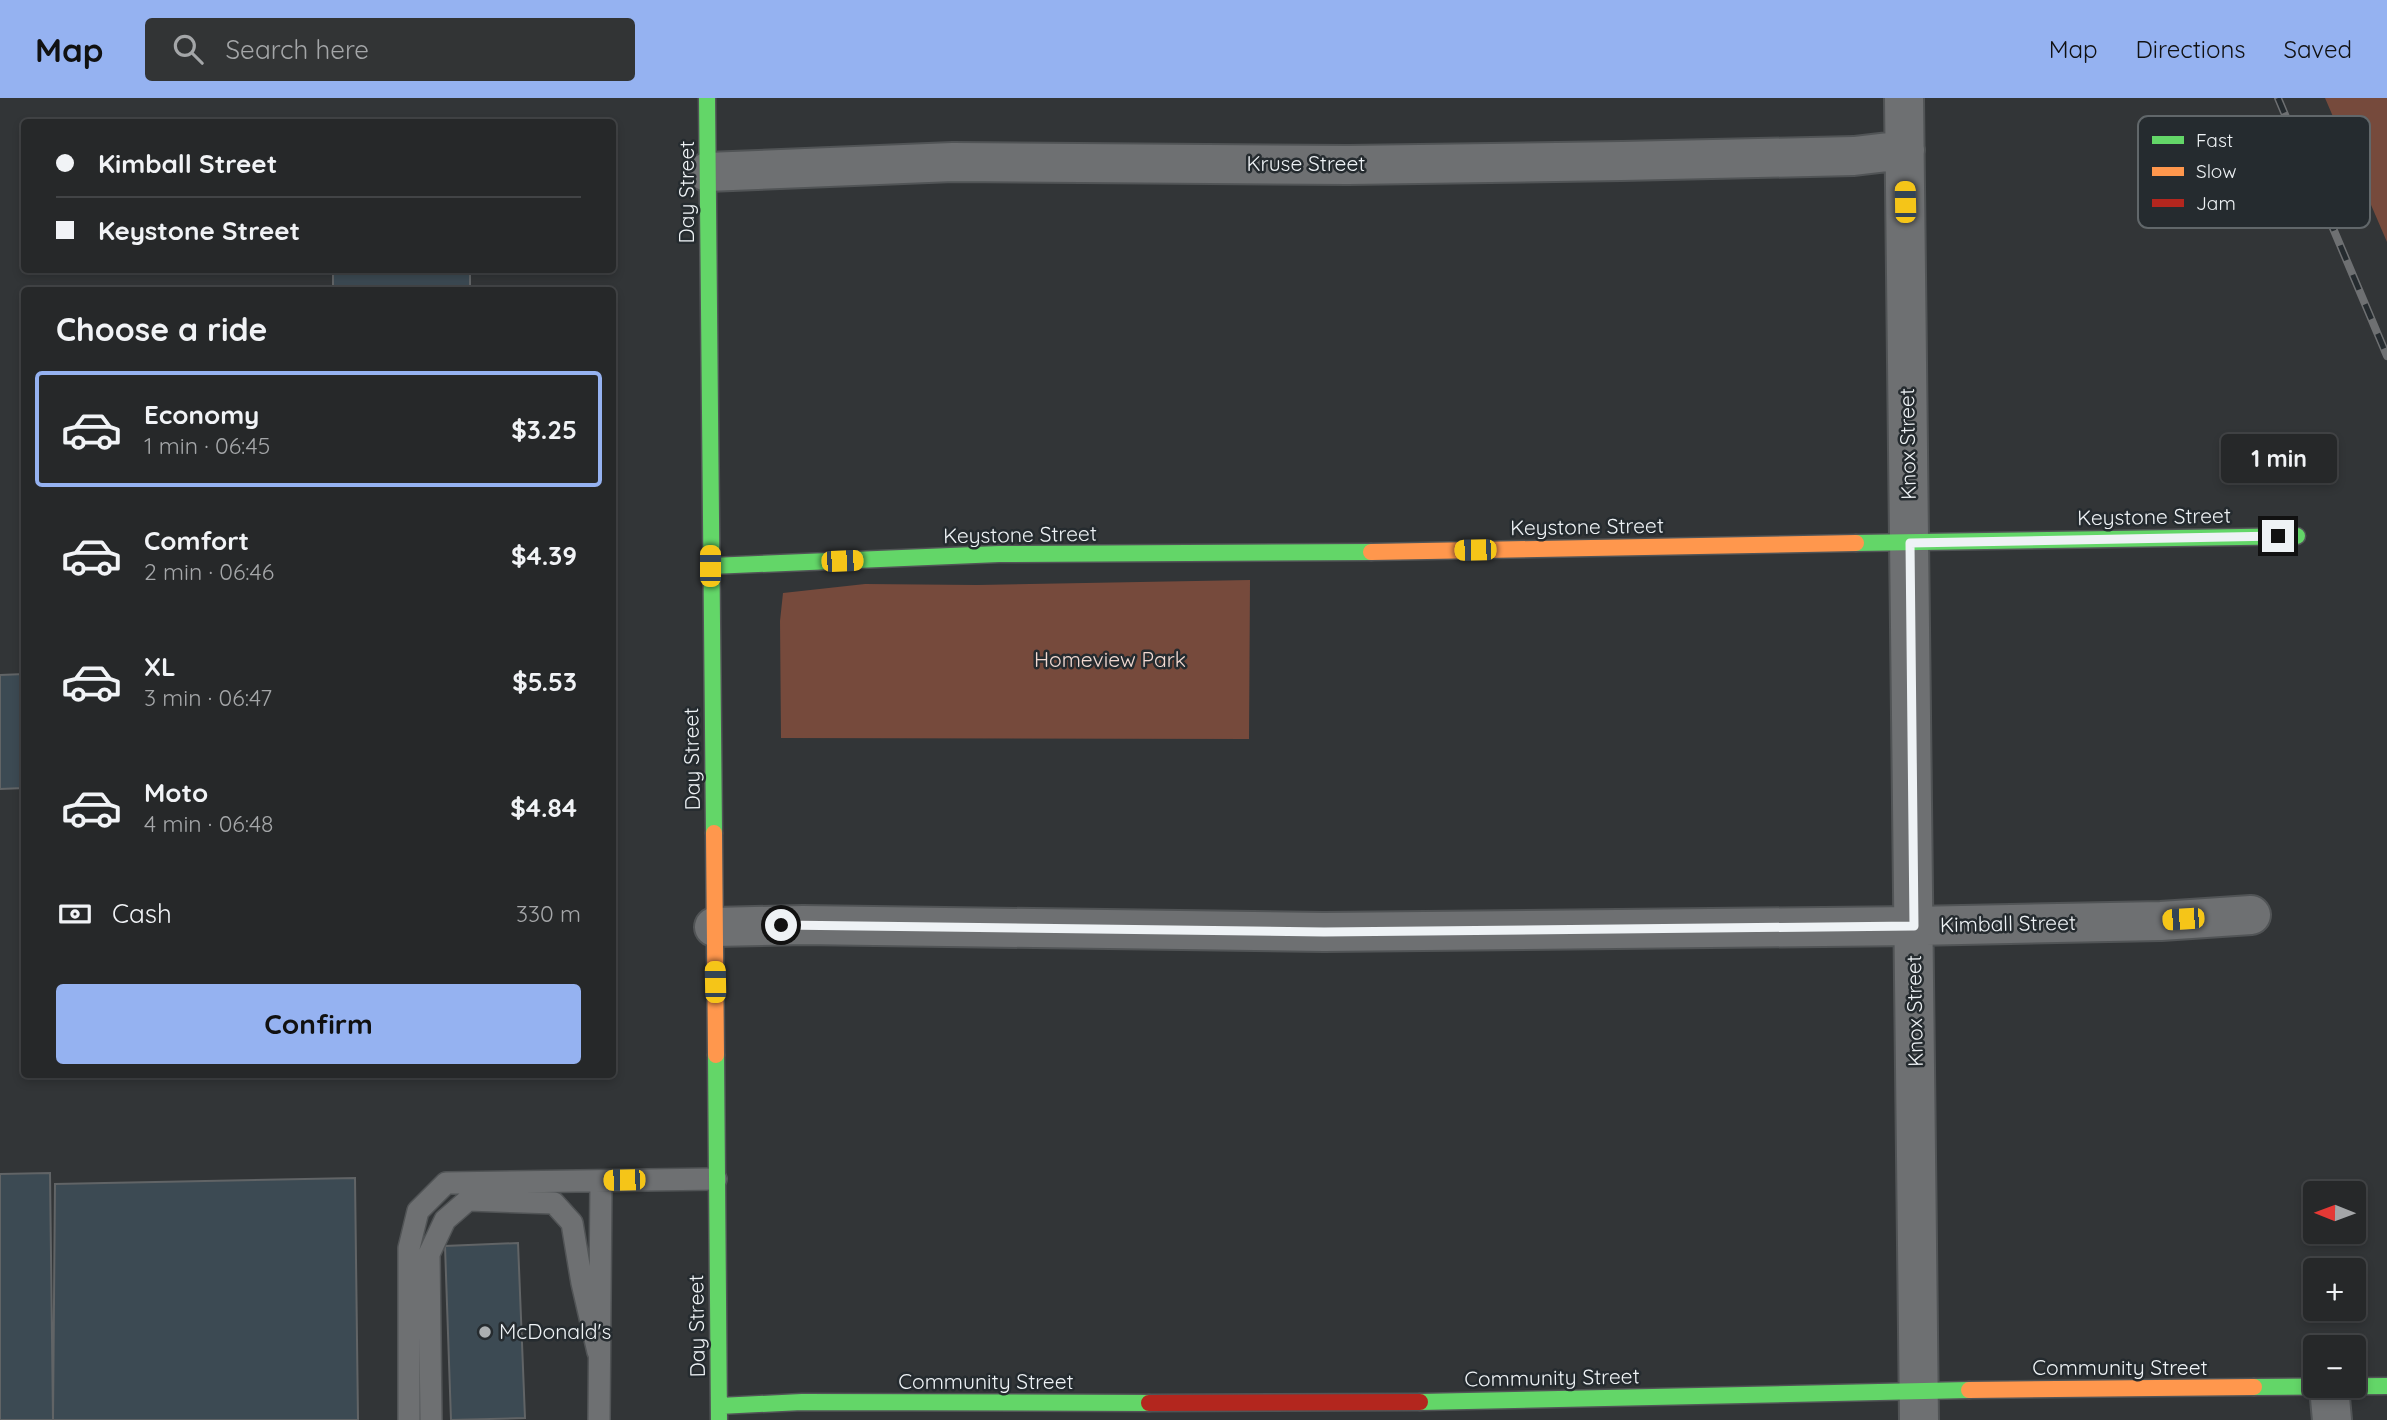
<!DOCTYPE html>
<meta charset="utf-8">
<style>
:root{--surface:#262829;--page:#323435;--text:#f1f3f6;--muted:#a4a6a8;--line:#424446;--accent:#95b2f1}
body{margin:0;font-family:Quicksand,sans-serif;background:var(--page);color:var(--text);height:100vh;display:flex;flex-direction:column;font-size:26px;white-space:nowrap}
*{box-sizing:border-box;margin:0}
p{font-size:23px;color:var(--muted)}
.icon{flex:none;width:38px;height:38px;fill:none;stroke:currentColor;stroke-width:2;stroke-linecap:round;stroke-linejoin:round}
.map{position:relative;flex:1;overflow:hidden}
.sheet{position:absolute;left:21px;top:189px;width:595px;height:791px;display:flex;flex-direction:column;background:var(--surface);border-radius:7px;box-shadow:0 4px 10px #0003,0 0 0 2px var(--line)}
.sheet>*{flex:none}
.guide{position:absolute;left:21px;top:21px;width:595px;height:154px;border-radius:7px;box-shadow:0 4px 10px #0003,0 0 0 2px var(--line);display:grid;align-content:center;height:154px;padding:0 35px;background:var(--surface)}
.needle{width:46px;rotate:271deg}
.fabs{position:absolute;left:2303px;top:1083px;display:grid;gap:14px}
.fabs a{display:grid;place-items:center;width:63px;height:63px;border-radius:7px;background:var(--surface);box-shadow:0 4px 10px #0003,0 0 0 2px var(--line);font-size:35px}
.end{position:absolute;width:32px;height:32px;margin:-16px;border:9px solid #eef2f5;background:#111;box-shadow:0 0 0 4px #111}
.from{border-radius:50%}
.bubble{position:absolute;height:49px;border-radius:7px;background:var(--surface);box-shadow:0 4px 10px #0003,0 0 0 2px var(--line);font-size:23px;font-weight:700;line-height:49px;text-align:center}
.car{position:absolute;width:21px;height:42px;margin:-21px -10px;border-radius:9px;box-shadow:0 0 5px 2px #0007;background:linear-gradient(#f5c518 24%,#345 0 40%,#f5c518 0 76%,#345 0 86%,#f5c518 0)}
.guide b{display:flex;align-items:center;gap:24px;height:66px;font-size:26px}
.guide b+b{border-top:2px solid var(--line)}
.guide i{width:18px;height:18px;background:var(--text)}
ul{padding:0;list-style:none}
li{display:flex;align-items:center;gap:21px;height:116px;margin:0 14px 10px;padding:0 21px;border:4px solid transparent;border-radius:7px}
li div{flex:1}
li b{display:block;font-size:26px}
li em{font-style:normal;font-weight:700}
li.active{border-color:var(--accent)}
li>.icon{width:63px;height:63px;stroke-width:1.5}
h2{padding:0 35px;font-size:32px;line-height:84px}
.pay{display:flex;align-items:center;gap:18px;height:77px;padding:0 35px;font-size:26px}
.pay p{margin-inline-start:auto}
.cta{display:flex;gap:14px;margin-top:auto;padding:14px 35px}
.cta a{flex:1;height:80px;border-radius:7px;background:var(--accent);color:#111;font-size:28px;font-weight:700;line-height:80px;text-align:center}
header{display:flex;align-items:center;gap:42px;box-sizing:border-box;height:98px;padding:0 35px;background:var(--accent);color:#111}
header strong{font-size:33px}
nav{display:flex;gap:38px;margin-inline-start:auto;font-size:24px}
.search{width:490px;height:63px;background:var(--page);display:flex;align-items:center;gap:18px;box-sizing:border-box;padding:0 24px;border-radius:7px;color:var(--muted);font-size:26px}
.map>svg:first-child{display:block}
.green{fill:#764a3c}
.building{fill:#3c4a53;stroke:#616466;stroke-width:2}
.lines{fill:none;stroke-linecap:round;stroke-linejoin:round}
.lane-casing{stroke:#515456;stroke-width:24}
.street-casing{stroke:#515456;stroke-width:42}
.fast-casing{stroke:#515456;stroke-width:19}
.slow-casing{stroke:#515456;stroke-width:19}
.jam-casing{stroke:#515456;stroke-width:19}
.lane{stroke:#6e7072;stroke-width:21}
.street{stroke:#6e7072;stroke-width:38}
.fast{stroke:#63d668;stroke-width:16}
.slow{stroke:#ff974d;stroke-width:16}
.jam{stroke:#b3261e;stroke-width:16}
.rail-casing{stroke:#6e7072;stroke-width:8}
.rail{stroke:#252b2f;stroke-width:5;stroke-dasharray:16;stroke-linecap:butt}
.route{stroke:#eef2f5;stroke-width:9}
.poi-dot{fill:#acb0b2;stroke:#252b2f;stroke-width:2.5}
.labels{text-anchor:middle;stroke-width:5;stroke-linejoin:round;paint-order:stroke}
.street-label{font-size:21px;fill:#eef2f5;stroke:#252b2f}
.park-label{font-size:21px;fill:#f2d9d1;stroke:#252b2f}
.poi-label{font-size:21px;fill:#eef2f5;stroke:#252b2f;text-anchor:start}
.key{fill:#252b2f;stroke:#61676a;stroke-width:2}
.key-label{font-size:19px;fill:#eef2f5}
</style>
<header>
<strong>Map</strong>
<div class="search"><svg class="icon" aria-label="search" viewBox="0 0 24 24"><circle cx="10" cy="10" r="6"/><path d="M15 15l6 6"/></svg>Search here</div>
<nav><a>Map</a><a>Directions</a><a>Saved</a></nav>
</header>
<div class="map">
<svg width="2387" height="1322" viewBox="0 0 2387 1322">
<rect width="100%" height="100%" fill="#323537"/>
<path class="green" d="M2325,0H2387V144Z
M1250,482L1249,641L781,640L780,523L783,495L865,486L977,487Z"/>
<path class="building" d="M333,172H470V192H333Z
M24,576V690L0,691V577Z
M50,1075L53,1322H0V1076Z
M355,1080L358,1322H53L55,1086Z
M518,1145L525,1320L451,1322L445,1148Z"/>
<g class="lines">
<defs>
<path id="lane" d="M409,1322V1150L418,1113L446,1085L716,1081
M431,1322L429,1156L445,1122L468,1102L554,1105L572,1125L582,1185L598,1254
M599,1322L601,1083"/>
<path id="street" d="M1904,0L1919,1322
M707,74L953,64L1348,67L1622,63L1854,58L1905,52
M714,829L803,827L1324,834L1914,828L2161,823L2251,817
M2329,1289L2332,1322"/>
<path id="fast" d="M707,0L714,735
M1856,445L2297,438
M711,468L999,456L1371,454
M716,957L719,1322
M2254,1289L2387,1288
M1420,1304L1969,1292
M719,1308L802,1304L1149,1305"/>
<path id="slow" d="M1371,454L1856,445
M714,735L716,957
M1969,1292L2254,1289"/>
<path id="jam" d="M1149,1305L1420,1304"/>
</defs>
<use href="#lane" class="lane-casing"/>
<use href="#street" class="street-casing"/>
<use href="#fast" class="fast-casing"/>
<use href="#slow" class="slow-casing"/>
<use href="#jam" class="jam-casing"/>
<use href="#lane" class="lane"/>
<use href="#street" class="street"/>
<use href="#fast" class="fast"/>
<use href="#slow" class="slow"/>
<use href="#jam" class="jam"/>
<defs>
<path id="rail" d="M2278,0L2387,258"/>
</defs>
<use href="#rail" class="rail-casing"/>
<use href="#rail" class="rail"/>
</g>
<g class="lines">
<path class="route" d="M781,827L1324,834L1914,828L1910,445L2278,438"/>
</g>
<circle class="poi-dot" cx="485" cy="1234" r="7"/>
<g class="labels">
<g class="street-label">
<text x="1306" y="73">Kruse Street</text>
<text transform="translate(687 94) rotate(-90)" y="7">Day Street</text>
<text transform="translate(1908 346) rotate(-91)" y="7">Knox Street</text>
<text transform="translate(2154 419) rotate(-1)" y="7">Keystone Street</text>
<text transform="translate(1587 429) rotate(-1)" y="7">Keystone Street</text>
<text transform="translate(1020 437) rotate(-1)" y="7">Keystone Street</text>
<text transform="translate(692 661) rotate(-91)" y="7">Day Street</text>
<text transform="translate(2008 826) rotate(-1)" y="7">Kimball Street</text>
<text transform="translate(1915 913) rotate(-91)" y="7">Knox Street</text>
<text transform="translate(697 1228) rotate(-91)" y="7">Day Street</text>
<text x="2120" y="1277">Community Street</text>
<text transform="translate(1552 1280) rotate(-1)" y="7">Community Street</text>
<text x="986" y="1291">Community Street</text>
</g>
<g class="park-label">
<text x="1110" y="569">Homeview Park</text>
</g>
<g class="poi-label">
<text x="499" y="1241">McDonald's</text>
</g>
</g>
<rect x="2138" y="18" width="232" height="112" rx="10" class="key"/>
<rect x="2152" y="38" width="32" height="8" fill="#63d668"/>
<rect x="2152" y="69" width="32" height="9" fill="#ff974d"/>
<rect x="2152" y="101" width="32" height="8" fill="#b3261e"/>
<g class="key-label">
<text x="2196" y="49">Fast</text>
<text x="2196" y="80">Slow</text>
<text x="2196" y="112">Jam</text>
</g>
</svg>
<div class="fabs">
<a><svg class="needle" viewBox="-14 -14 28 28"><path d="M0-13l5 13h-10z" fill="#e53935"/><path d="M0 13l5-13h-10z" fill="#a4a6a8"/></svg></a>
<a>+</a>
<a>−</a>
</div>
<i class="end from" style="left:781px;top:827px"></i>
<i class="end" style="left:2278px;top:438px"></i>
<div class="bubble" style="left:2221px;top:336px;width:116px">1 min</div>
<i class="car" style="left:1905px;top:104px;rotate:359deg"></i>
<i class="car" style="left:1475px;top:452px;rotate:269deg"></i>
<i class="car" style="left:842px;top:463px;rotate:88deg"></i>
<i class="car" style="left:710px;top:468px;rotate:0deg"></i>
<i class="car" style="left:2183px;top:821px;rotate:266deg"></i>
<i class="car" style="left:715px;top:884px;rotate:359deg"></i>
<i class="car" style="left:624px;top:1082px;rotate:269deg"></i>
<div class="guide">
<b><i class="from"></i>Kimball Street</b>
<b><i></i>Keystone Street</b>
</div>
<section class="sheet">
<h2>Choose a ride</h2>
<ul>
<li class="active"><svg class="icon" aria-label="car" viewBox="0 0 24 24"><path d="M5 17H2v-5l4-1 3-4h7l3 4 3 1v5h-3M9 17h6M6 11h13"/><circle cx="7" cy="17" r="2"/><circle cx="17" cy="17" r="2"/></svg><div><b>Economy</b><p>1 min · 06:45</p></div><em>$3.25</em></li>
<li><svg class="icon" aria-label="car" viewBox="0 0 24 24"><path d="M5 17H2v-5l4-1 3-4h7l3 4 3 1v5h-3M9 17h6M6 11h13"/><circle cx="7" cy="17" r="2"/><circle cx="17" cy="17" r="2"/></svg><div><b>Comfort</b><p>2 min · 06:46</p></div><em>$4.39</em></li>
<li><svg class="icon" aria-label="car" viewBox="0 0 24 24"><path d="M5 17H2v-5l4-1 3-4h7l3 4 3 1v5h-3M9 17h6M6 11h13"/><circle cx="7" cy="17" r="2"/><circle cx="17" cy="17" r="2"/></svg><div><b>XL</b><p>3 min · 06:47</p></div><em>$5.53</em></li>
<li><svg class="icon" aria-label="car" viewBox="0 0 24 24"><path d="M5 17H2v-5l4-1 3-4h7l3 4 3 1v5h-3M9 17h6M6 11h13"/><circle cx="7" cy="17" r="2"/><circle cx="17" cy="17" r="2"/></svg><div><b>Moto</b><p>4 min · 06:48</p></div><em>$4.84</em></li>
</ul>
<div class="pay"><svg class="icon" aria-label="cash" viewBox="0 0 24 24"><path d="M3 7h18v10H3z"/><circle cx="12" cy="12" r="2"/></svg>Cash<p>330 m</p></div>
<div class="cta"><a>Confirm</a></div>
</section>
</div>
